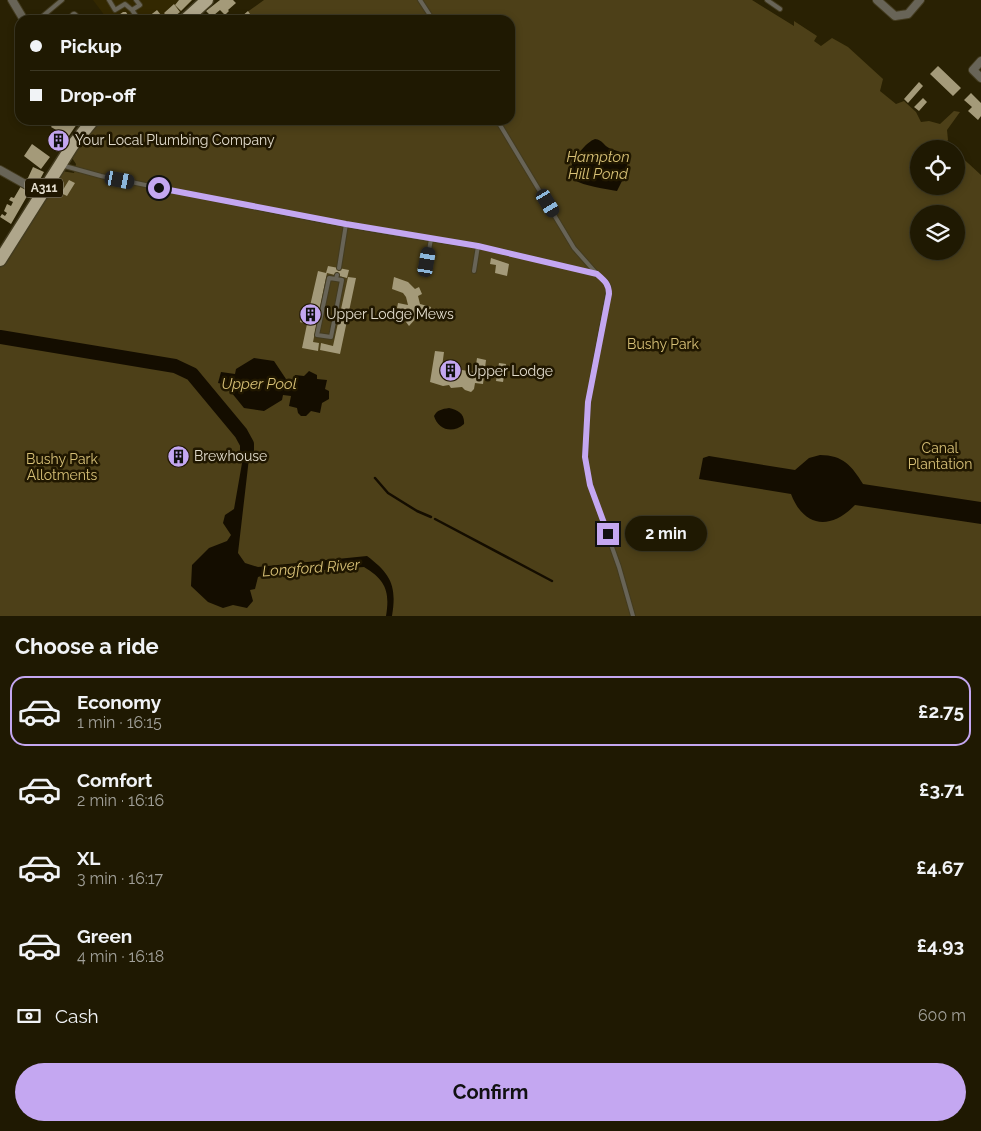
<!DOCTYPE html>
<meta charset="utf-8">
<style>
:root{--surface:#1f1902;--page:#27220c;--text:#f1f3f6;--muted:#a1a099;--line:#3c3824;--accent:#c4a7f1}
body{margin:0;font-family:Raleway,sans-serif;background:var(--page);color:var(--text);height:100vh;display:flex;flex-direction:column;font-size:19px;white-space:nowrap}
*{box-sizing:border-box;margin:0}
p{font-size:16px;color:var(--muted)}
.icon{flex:none;width:28px;height:28px;fill:none;stroke:currentColor;stroke-width:2;stroke-linecap:round;stroke-linejoin:round}
.map{position:relative;height:616px;overflow:hidden}
.sheet{display:flex;flex-direction:column;background:var(--surface);flex:1}
.sheet>*{flex:none}
.top-card{position:absolute;left:15px;top:15px;width:500px;height:110px;border-radius:15px;box-shadow:0 2px 8px #0003,0 0 0 1px var(--line);display:grid;align-content:center;height:110px;padding:0 15px;background:var(--surface)}
.buttons{position:absolute;left:910px;top:140px;display:grid;gap:10px}
.buttons a{display:grid;place-items:center;width:55px;height:55px;border-radius:50%;background:var(--surface);box-shadow:0 2px 8px #0003,0 0 0 1px var(--line);font-size:25px}
.end{position:absolute;width:22px;height:22px;margin:-11px;border:6px solid #c4a7f1;background:#111;box-shadow:0 0 0 2px #111}
.from{border-radius:50%}
.bubble{position:absolute;height:35px;border-radius:18px;background:var(--surface);box-shadow:0 2px 8px #0003,0 0 0 1px var(--line);font-size:16px;font-weight:700;line-height:35px;text-align:center}
.car{position:absolute;width:15px;height:30px;margin:-15px -8px;border-radius:6px;box-shadow:0 0 4px 1px #0007;background:linear-gradient(#222 24%,#8ab4d8 0 40%,#222 0 76%,#8ab4d8 0 86%,#222 0)}
.top-card b{display:flex;align-items:center;gap:18px;height:48px;font-size:19px}
.top-card b+b{border-top:1px solid var(--line)}
.top-card i{width:12px;height:12px;background:var(--text)}
ul{padding:0;list-style:none}
li{display:flex;align-items:center;gap:15px;height:70px;margin:0 10px 8px;padding:0 5px;border:2px solid transparent;border-radius:15px}
li div{flex:1}
li b{display:block;font-size:19px}
li em{font-style:normal;font-weight:700}
li.active{border-color:var(--accent)}
li>.icon{width:45px;height:45px;stroke-width:1.5}
h2{padding:0 15px;font-size:22px;line-height:60px}
.pay{display:flex;align-items:center;gap:12px;height:55px;padding:0 15px;font-size:19px}
.pay p{margin-inline-start:auto}
.cta{display:flex;gap:10px;margin-top:auto;padding:10px 15px}
.cta a{flex:1;height:58px;border-radius:30px;background:var(--accent);color:#111;font-size:20px;font-weight:700;line-height:58px;text-align:center}
.map>svg:first-child{display:block}
.built{fill:#332801}
.green{fill:#4d4018;fill-rule:evenodd}
.water{fill:#140d00}
.lines{fill:none;stroke-linecap:round;stroke-linejoin:round}
.stream{stroke:#140d00;stroke-width:2.5}
.river{stroke:#140d00;stroke-width:14}
.building{fill:#a49a79}
.lane-casing{stroke:#433b1f;stroke-width:6}
.street-casing{stroke:#433b1f;stroke-width:10}
.primary-casing{stroke:#433b1f;stroke-width:15}
.lane{stroke:#686457;stroke-width:4}
.street{stroke:#686457;stroke-width:8}
.primary{stroke:#afa68b;stroke-width:12}
.route{stroke:#c4a7f1;stroke-width:6}
.labels{text-anchor:middle;stroke-width:5;stroke-linejoin:round;paint-order:stroke}
.shield{fill:#201700;stroke:#a8a18f;stroke-width:1}
.shield-label{font-size:12px;font-weight:bold;fill:#e2dccc}
.poi-label{font-size:14px;fill:#e2dccc;stroke:#201700;text-anchor:start}
.park-label{font-size:14px;fill:#d7c076;stroke:#201700}
.water-label{font-size:15px;font-style:italic;fill:#d8c176;stroke:#201700}
</style>
<div class="map">
<svg width="981" height="616" viewBox="0 0 981 616">
<rect width="100%" height="100%" fill="#292103"/>
<path class="built" d="M93,0H193L172,20H108Z"/>
<path class="green" d="M264,0H752L794,26V21L817,36L814,41L821,46L832,38L848,47L883,79L880,91L896,104L904,101L916,112L921,122L929,121L940,124L954,111L960,112L947,130L948,140L946,143L953,149H919V186H956V152L981,175V616H0V264L61,171L74,173L76,164L70,155L98,120H510V20H236ZM919,214H956V251H919Z"/>
<path class="water" d="M595,139C603,140 603,145 609,148C616,152 622,150 627,157V171L617,191C606,189 584,186 574,180C561,171 585,142 595,139Z
M254,358L274,361L286,379L285,383L293,384L295,375L304,376L309,371L317,375V379L327,380L325,389L329,391V399L322,403L320,413L311,411L306,416H301L298,413L297,408L289,406L291,396L283,395L282,400L264,411L244,408L231,392L232,386L218,383L221,372L235,374L236,369Z
M449,408C458,410 465,414 464,424C453,434 438,430 434,416C437,410 442,409 449,408Z
M241,433H246L251,441L238,553L245,563L258,567L367,556C391,574 397,586 392,616H386C390,592 386,580 364,567L268,574L258,577L255,589L250,590L253,601L247,608L233,605L223,608L208,602L191,586L192,565L209,548L227,541L231,535L223,523L225,515L234,509L245,446L236,436Z
M820,455C843,455 852,466 863,484L981,502V524L855,505C831,530 804,528 791,494L699,479L703,458L709,456L795,470L809,458Z"/>
<g class="lines">
<path class="stream" d="M375,478L388,493L417,511L431,517
M435,519L552,581"/>
<path class="river" d="M0,337L175,366L192,374L241,433L247,444V450"/>
</g>
<path class="building" d="M179,0H192L181,11L175,5Z
M220,0H233L236,3L228,10L229,11L225,15L220,10L214,15L219,20H209L212,17L206,11Z
M174,4L180,12L170,20L164,13Z
M157,10L165,20H144Z
M248,11L252,17L248,20H243L241,17Z
M123,12H126L131,20H112Z
M938,66L961,88L953,96L930,74Z
M919,82L923,86L908,103L904,99Z
M971,93L981,103V116L978,120L968,111L972,107L964,100Z
M923,98L927,102L919,111L914,107Z
M56,120L64,123L65,120L79,121L62,146L52,140L58,131L51,127Z
M32,144L50,157L41,169L24,156Z
M33,167L44,172L37,185L27,180Z
M69,180L75,183L67,196L61,193Z
M21,186L30,191L11,224L0,217L2,214L5,216L7,213L4,211L7,204L11,206L13,202L9,200L11,197L14,198Z
M491,258L509,264L507,276L495,273L496,265L490,264Z
M328,266L349,270L347,278L327,273L313,342L319,343L318,351L302,348L307,324L300,322L304,305L310,306L318,271L326,273Z
M348,277L356,278L340,354L320,350L321,343L333,346Z
M394,277L408,282L415,289L419,287L422,294L418,296L420,304L431,307L428,318L418,316L409,326L406,322L410,316L409,315L410,312L397,308L398,303L408,305L406,297L403,293L392,289Z
M435,351L444,352L442,367L475,372L477,358L486,360L483,384L475,383L474,389L471,392L465,390L462,387L451,388L449,385L443,386L430,382Z
M499,363L506,364L503,382L496,381Z
M172,447H183L184,464L174,465Z"/>
<g class="lines">
<defs>
<path id="lane" d="M109,0L115,10L125,4L132,10
M136,0L140,5L132,10L139,20
M420,0L433,20
M767,0L780,9
M38,20L62,0
M19,114L20,113
M497,120L574,248L597,274
M61,165L101,176C226,201 351,229 478,246L474,271
M478,246L597,274L606,282L609,287L588,402L585,457L590,485L619,567L633,616
M427,262L431,239
M339,268L346,224
M336,279L329,278L317,335L331,337L342,280L336,279L337,275"/>
<path id="street" d="M12,0L24,20
M877,0L895,16L908,14L920,0
M74,16L77,20
M981,61L973,70L981,78
M0,170L41,193"/>
<path id="primary" d="M185,20L207,0
M0,260L72,146L93,120"/>
</defs>
<use href="#lane" class="lane-casing"/>
<use href="#street" class="street-casing"/>
<use href="#primary" class="primary-casing"/>
<use href="#lane" class="lane"/>
<use href="#street" class="street"/>
<use href="#primary" class="primary"/>
</g>
<g class="lines">
<path class="route" d="M159,188L346,224L478,246L597,274C605,281 609,284 609,294L588,402L585,457L590,485L608,534"/>
</g>
<defs>
<symbol id="building-disc" viewBox="-11 -11 22 22"><circle r="9.5" fill="#c4a7f1" stroke="#201700"/><path d="M-4-6H4V6H1V3H-1V6H-4ZM-2.5-4.3h1.7v1.8h-1.7ZM.8-4.3h1.7v1.8H.8ZM-2.5-1h1.7V.8h-1.7ZM.8-1h1.7V.8H.8Z" fill="#111"/></symbol>
</defs>
<g fill-rule="evenodd">
<use href="#building-disc" x="46" y="128" width="25" height="25"/>
<use href="#building-disc" x="298" y="302" width="25" height="25"/>
<use href="#building-disc" x="438" y="358" width="25" height="25"/>
<use href="#building-disc" x="166" y="444" width="25" height="25"/>
</g>
<g class="labels">
<rect class="shield" x="25" y="178.5" width="38" height="19" rx="4"/>
<g class="shield-label">
<text x="44" y="192">A311</text>
</g>
<g class="poi-label">
<text x="75" y="145">Your Local Plumbing Company</text>
<text x="326" y="319">Upper Lodge Mews</text>
<text x="467" y="376">Upper Lodge</text>
<text x="194" y="461">Brewhouse</text>
</g>
<g class="park-label">
<text x="663" y="349">Bushy Park</text>
<text x="940" y="453">Canal<tspan x="940" dy="16">Plantation</tspan></text>
<text x="62" y="464">Bushy Park<tspan x="62" dy="16">Allotments</tspan></text>
</g>
<g class="water-label">
<text x="598" y="162">Hampton<tspan x="598" dy="17">Hill Pond</tspan></text>
<text x="259" y="389">Upper Pool</text>
<text transform="translate(311 568) rotate(-4)" y="5">Longford River</text>
</g>
</g>
</svg>
<div class="buttons">
<a><svg class="icon" aria-label="locate" viewBox="0 0 24 24"><circle cx="12" cy="12" r="6"/><path d="M12 2v4M12 18v4M2 12h4M18 12h4"/></svg></a>
<a><svg class="icon" aria-label="layers" viewBox="0 0 24 24"><path d="M12 4l9 5-9 5-9-5zM3 14l9 5 9-5"/></svg></a>
</div>
<i class="end from" style="left:159px;top:188px"></i>
<i class="end" style="left:608px;top:534px"></i>
<div class="bubble" style="left:625px;top:516px;width:82px">2 min</div>
<i class="car" style="left:120px;top:180px;rotate:101deg"></i>
<i class="car" style="left:548px;top:203px;rotate:149deg"></i>
<i class="car" style="left:427px;top:262px;rotate:10deg"></i>
<div class="top-card">
<b><i class="from"></i>Pickup</b>
<b><i></i>Drop-off</b>
</div>
</div>
<section class="sheet">
<h2>Choose a ride</h2>
<ul>
<li class="active"><svg class="icon" aria-label="car" viewBox="0 0 24 24"><path d="M5 17H2v-5l4-1 3-4h7l3 4 3 1v5h-3M9 17h6M6 11h13"/><circle cx="7" cy="17" r="2"/><circle cx="17" cy="17" r="2"/></svg><div><b>Economy</b><p>1 min · 16:15</p></div><em>£2.75</em></li>
<li><svg class="icon" aria-label="car" viewBox="0 0 24 24"><path d="M5 17H2v-5l4-1 3-4h7l3 4 3 1v5h-3M9 17h6M6 11h13"/><circle cx="7" cy="17" r="2"/><circle cx="17" cy="17" r="2"/></svg><div><b>Comfort</b><p>2 min · 16:16</p></div><em>£3.71</em></li>
<li><svg class="icon" aria-label="car" viewBox="0 0 24 24"><path d="M5 17H2v-5l4-1 3-4h7l3 4 3 1v5h-3M9 17h6M6 11h13"/><circle cx="7" cy="17" r="2"/><circle cx="17" cy="17" r="2"/></svg><div><b>XL</b><p>3 min · 16:17</p></div><em>£4.67</em></li>
<li><svg class="icon" aria-label="car" viewBox="0 0 24 24"><path d="M5 17H2v-5l4-1 3-4h7l3 4 3 1v5h-3M9 17h6M6 11h13"/><circle cx="7" cy="17" r="2"/><circle cx="17" cy="17" r="2"/></svg><div><b>Green</b><p>4 min · 16:18</p></div><em>£4.93</em></li>
</ul>
<div class="pay"><svg class="icon" aria-label="cash" viewBox="0 0 24 24"><path d="M3 7h18v10H3z"/><circle cx="12" cy="12" r="2"/></svg>Cash<p>600 m</p></div>
<div class="cta"><a>Confirm</a></div>
</section>
